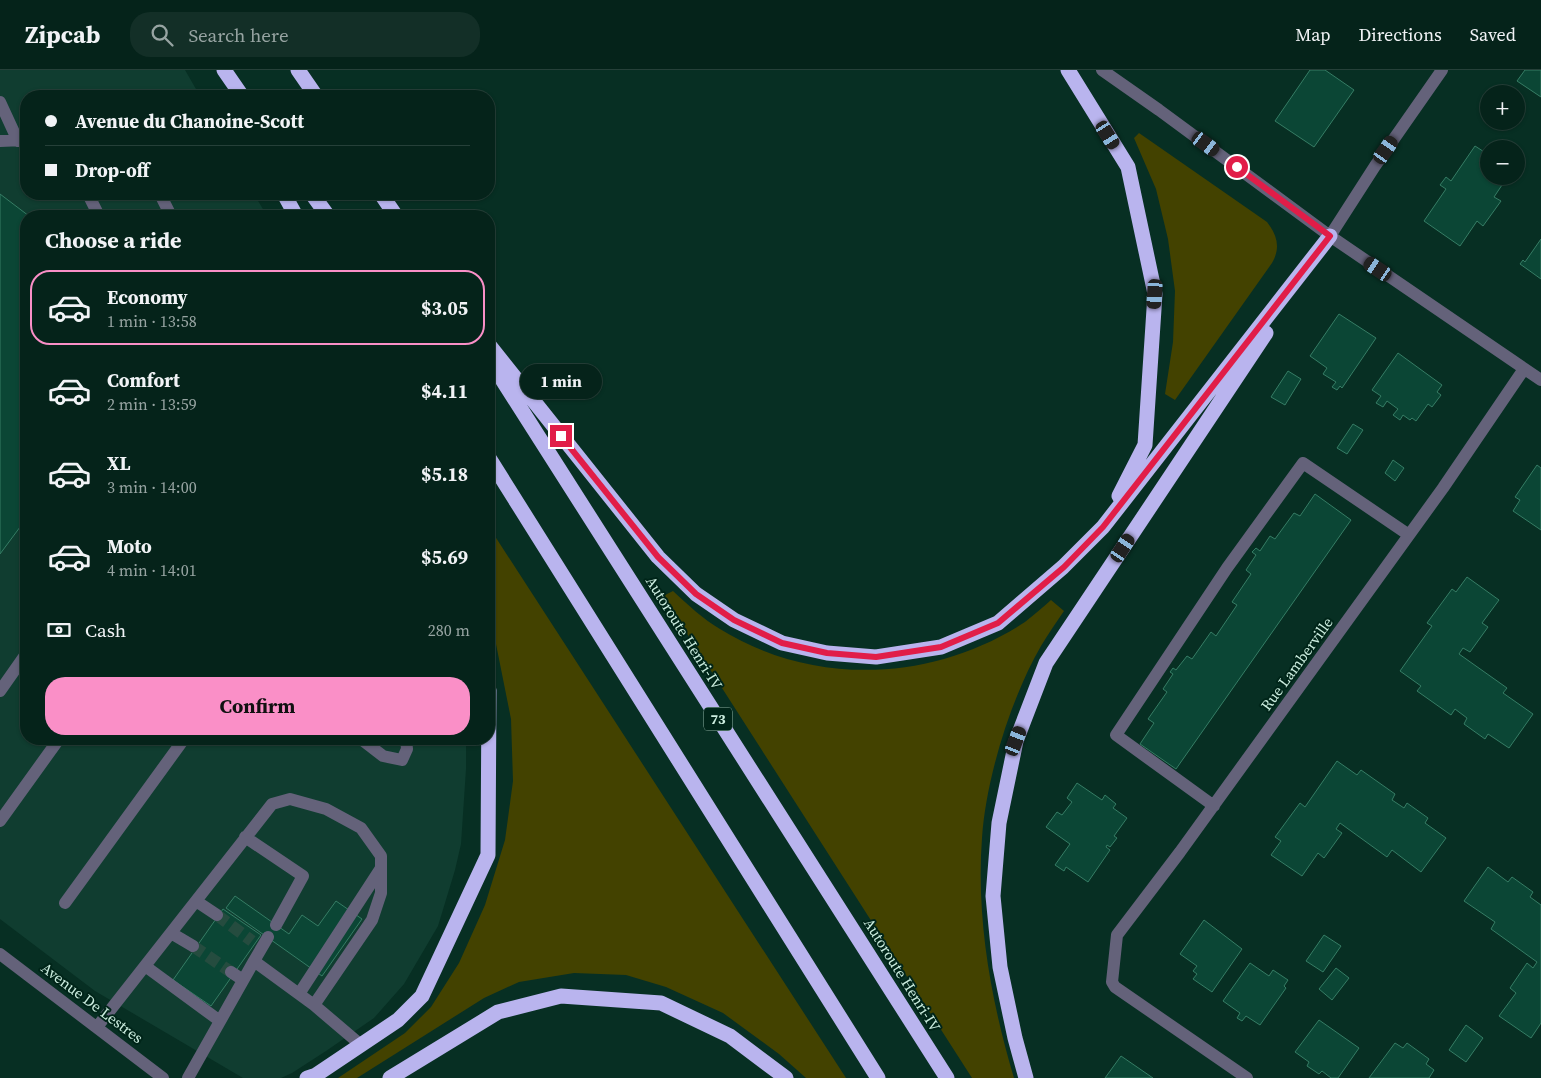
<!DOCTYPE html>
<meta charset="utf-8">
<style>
:root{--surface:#05231a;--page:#132f27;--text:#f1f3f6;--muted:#97a4a2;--line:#264039;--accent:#fa8fc7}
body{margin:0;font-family:"Source Serif 4",serif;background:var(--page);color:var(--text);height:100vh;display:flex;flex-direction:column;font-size:19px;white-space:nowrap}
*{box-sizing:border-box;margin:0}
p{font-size:16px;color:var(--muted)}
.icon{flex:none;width:28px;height:28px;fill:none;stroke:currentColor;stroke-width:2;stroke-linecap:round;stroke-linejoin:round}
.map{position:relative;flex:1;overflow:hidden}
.details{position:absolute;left:20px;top:140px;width:475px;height:535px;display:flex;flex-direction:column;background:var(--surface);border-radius:20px;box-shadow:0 1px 4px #0004,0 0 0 1px var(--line)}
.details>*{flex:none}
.guide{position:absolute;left:20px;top:20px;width:475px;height:110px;border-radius:20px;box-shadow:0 1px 4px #0004,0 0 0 1px var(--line);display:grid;align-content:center;height:110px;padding:0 25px;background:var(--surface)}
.buttons{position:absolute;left:1480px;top:15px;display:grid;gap:10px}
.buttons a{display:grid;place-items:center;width:45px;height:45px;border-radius:50%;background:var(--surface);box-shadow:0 1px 4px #0004,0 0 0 1px var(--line);font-size:25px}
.end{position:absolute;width:22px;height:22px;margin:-11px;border:6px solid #e11d48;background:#fff;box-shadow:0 0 0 2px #fff}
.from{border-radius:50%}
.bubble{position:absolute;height:35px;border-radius:18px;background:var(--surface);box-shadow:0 1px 4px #0004,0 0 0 1px var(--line);font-size:16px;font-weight:700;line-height:35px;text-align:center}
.car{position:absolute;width:15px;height:30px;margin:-15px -8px;border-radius:6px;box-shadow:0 0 4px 1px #0007;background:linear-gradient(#222 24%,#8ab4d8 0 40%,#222 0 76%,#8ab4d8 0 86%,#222 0)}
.guide b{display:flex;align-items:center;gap:18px;height:48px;font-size:19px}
.guide b+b{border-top:1px solid var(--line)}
.guide i{width:12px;height:12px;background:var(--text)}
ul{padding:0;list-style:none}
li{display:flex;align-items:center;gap:15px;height:75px;margin:0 10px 8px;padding:0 15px;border:2px solid transparent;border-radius:20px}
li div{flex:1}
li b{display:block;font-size:19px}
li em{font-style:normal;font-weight:700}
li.active{border-color:var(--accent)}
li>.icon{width:45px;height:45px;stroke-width:1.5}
h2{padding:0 25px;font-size:22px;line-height:60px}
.pay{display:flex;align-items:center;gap:12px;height:55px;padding:0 25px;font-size:19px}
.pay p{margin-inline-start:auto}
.primary-button{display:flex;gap:10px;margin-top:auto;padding:10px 25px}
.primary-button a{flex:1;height:58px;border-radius:20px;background:var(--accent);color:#111;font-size:20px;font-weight:700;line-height:58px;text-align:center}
header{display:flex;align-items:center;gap:30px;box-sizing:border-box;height:70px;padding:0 25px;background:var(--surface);border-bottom:1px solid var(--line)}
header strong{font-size:24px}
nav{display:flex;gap:28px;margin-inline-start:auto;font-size:18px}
.search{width:350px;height:45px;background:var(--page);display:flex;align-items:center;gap:12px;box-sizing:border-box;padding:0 18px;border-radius:20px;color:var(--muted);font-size:19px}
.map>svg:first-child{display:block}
.built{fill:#103d30}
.green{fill:#434200}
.building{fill:#0b4635;stroke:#367d65}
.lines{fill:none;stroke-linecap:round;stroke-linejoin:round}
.minor-tunnel{stroke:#254c3f;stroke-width:12;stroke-dasharray:12 6;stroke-linecap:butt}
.minor{stroke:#64627a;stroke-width:12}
.highway{stroke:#b9b4ee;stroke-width:15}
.route{stroke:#e11d48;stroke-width:6}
.labels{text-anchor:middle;stroke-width:4;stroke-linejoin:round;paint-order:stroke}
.shield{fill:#002519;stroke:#8fb2a4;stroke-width:1}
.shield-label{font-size:14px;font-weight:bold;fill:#cceee0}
.street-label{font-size:15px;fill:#cceee0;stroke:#002519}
</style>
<header>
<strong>Zipcab</strong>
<div class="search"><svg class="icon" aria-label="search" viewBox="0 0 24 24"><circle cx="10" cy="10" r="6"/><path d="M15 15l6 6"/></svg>Search here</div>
<nav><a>Map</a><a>Directions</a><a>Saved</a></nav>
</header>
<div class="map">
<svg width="1541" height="1008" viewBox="0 0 1541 1008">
<rect width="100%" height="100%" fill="#072f23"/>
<path class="built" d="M0,0H185L200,26H26V124H254L267,146H26V669H466V699L461,774L455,800L438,856L404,914L374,948L326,981L292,1003L281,1008H243L95,921L0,849Z"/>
<path class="green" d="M1139,63L1267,152C1277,165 1281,177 1272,193L1175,330L1165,324L1173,272L1175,221L1168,169L1156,119L1134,68Z
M489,457L846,1008H806L779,984L723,943L666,917L626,905L574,903L519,912L484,928L357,1008H338L405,963L431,937L459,893L485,835L505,770L513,711L511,649L494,564L489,551Z
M673,521C687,534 703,549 720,559C814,617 933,612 1025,552C1034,545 1043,537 1051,530L1064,541C1056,553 1048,564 1041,576C1011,628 986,708 982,768C976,848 991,931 1014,1008H972L663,526Z"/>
<path class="building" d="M1310,0H1325L1354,20L1314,77L1275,51Z
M1525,0H1541V27L1517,11Z
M1475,76L1489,85V106H1508L1494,127L1501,131L1483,156L1477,151L1460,176L1424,151L1446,119L1440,115L1446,107L1451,111Z
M0,124L29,146H26V449L0,484Z
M1541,169V209L1520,194L1523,190L1525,192Z
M1339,244L1376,268L1342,318L1340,316L1337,320L1332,317L1336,312L1323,304L1327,298L1310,286Z
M1398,283L1442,315L1437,322L1441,325L1432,337L1428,334L1416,351L1412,348L1410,350L1403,345L1400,350L1393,345L1398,339L1387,331L1383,337L1376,333L1381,326L1372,320Z
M1288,301L1301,309L1285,335L1271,327Z
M1353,354L1363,360L1347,384L1337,378Z
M1393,390L1404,398L1395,411L1385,403Z
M1537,395L1541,398V460L1513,441L1520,430L1515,427Z
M1315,424L1351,450L1176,699L1140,674L1154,653L1148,649L1167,622L1163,619L1173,604L1170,602L1173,598L1176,600L1187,586L1192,589L1211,562L1216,566L1237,535L1232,532L1251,504L1246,500L1256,485L1252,482L1256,478L1260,481L1270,466L1275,469L1294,443L1300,446Z
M1467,507L1499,530L1482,553L1488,557L1470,582L1463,578L1459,584L1507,618L1503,623L1533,644L1509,678L1488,664L1485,669L1464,654L1467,648L1455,639L1451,645L1417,621L1421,616L1400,601L1432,556L1427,553L1452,519L1456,522Z
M1337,691L1357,705L1361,700L1395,724L1392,730L1404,738L1407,733L1428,748L1425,753L1446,768L1421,802L1392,780L1387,787L1340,753L1336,759L1342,763L1324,788L1318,783L1302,806L1271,785L1281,771L1275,767L1300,733L1305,737Z
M1077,713L1102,730L1105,725L1116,734L1113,738L1127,748L1114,766L1117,768L1110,777L1107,775L1106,777L1110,780L1088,812L1066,797L1064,801L1055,795L1070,774L1046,757L1057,742L1062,745L1072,732L1067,728Z
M1488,797L1508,812L1512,807L1533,822L1530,827L1541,835V953L1531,968L1499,946L1516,923L1510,918L1527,893L1533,898L1537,892L1491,859L1495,852L1464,831Z
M235,826L289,864L302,845L318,856L336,831L362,849L322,906L226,838Z
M223,839L261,865L211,936L173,910Z
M1204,850L1242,879L1212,922L1193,909L1197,904L1193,901L1197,896L1180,884Z
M1324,865L1341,876L1323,902L1306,891Z
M1250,893L1269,906L1273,900L1288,910L1284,916L1286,918L1260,955L1246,946L1242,951L1237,948L1240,943L1223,931Z
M1336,898L1349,908L1332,930L1319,919Z
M1319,950L1359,978L1338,1008H1331L1322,1001L1319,1004L1307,996L1309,992L1295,982Z
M1466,955L1483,968L1466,992L1449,980Z
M1395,973L1403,978L1407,973L1429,989L1426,994L1434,1000L1429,1008H1369Z
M1121,986L1153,1008H1105Z"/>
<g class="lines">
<path class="minor-tunnel" d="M217,845L252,871
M193,876L231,902"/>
<path class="minor" d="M1102,0L1159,40L1330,166L1541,310
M0,32L18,71
M0,71L24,70
M88,124L99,146
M160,124L171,146
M1330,166L1375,96L1442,0
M0,621L26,584
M361,669L383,686L402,690L407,679L406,669
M1214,736L1116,665L1227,498L1303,393L1409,465
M0,751L59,669
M245,767L303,806L276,855
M196,831L217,845
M65,833L184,669
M171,863L193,876
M0,884L163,1008
M254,891L268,867
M145,896L220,951
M231,902L243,910
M299,924L381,798
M97,957L272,734L290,729L326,739L361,758L381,786V823L372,850L314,935L361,975
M188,1008L254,891L314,935
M1247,1008L1115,917L1112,912L1117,865L1180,782L1443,418L1524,299"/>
<path class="highway" d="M224,0L242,26
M298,0L316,26
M1068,0L1128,97L1155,224L1145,375L1119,426
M284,124L296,146
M312,124L328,146
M381,124L396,146
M489,275L658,487L696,524L734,550L782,573L827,583L876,587L941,577L998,553L1063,497L1103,457L1330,166
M489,289L947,1008
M489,388L878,1008
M307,1008L316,1005L398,950L422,926L488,785L489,620
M390,1008L498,942L561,926L661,933L730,966L786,1008
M1026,1008L1015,968L1000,897L993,826L999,753L1016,671L1046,593L1266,263"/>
</g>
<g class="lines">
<path class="route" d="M561,366L658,487L696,524L734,550L782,573L827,583L876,587L941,577L998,553L1064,497L1103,457L1330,166L1237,97"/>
</g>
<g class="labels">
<rect class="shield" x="704" y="637.5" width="28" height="23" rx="4"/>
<g class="shield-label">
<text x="718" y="654">73</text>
</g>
<g class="street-label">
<text transform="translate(684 563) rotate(58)" y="5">Autoroute Henri-IV</text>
<text transform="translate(1297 594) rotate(-54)" y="5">Rue Lamberville</text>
<text transform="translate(902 905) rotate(58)" y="5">Autoroute Henri-IV</text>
<text transform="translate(92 933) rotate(37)" y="5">Avenue De Lestres</text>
</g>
</g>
</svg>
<div class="buttons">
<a>+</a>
<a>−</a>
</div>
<i class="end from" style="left:1237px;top:97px"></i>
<i class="end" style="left:561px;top:366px"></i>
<div class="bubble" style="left:520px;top:294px;width:82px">1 min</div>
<i class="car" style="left:1108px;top:65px;rotate:148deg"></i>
<i class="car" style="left:1206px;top:74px;rotate:126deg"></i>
<i class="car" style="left:1386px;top:80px;rotate:35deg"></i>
<i class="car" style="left:1378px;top:199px;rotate:304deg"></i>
<i class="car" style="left:1155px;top:224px;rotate:184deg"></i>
<i class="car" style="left:1123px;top:478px;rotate:33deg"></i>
<i class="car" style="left:1016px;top:671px;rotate:21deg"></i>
<div class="guide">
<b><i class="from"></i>Avenue du Chanoine-Scott</b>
<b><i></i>Drop-off</b>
</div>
<section class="details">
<h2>Choose a ride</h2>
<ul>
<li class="active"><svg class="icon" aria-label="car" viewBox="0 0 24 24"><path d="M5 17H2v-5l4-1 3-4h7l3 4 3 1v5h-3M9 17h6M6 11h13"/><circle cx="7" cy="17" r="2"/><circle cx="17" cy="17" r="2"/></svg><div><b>Economy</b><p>1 min · 13:58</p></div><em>$3.05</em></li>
<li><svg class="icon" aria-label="car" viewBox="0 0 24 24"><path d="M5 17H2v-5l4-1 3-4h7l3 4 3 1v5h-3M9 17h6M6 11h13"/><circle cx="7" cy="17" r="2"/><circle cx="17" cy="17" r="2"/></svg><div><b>Comfort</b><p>2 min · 13:59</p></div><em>$4.11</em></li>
<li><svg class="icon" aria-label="car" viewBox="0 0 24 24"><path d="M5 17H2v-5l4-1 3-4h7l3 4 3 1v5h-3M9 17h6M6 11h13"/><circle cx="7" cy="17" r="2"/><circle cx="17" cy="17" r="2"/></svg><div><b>XL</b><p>3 min · 14:00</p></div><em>$5.18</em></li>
<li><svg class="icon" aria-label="car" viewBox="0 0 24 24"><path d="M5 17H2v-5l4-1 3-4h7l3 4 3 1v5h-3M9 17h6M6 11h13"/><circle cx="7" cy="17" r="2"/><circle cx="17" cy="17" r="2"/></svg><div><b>Moto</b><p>4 min · 14:01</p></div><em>$5.69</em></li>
</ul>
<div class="pay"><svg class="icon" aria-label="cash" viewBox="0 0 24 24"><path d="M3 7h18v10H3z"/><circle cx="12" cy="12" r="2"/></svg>Cash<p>280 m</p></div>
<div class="primary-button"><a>Confirm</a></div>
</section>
</div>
